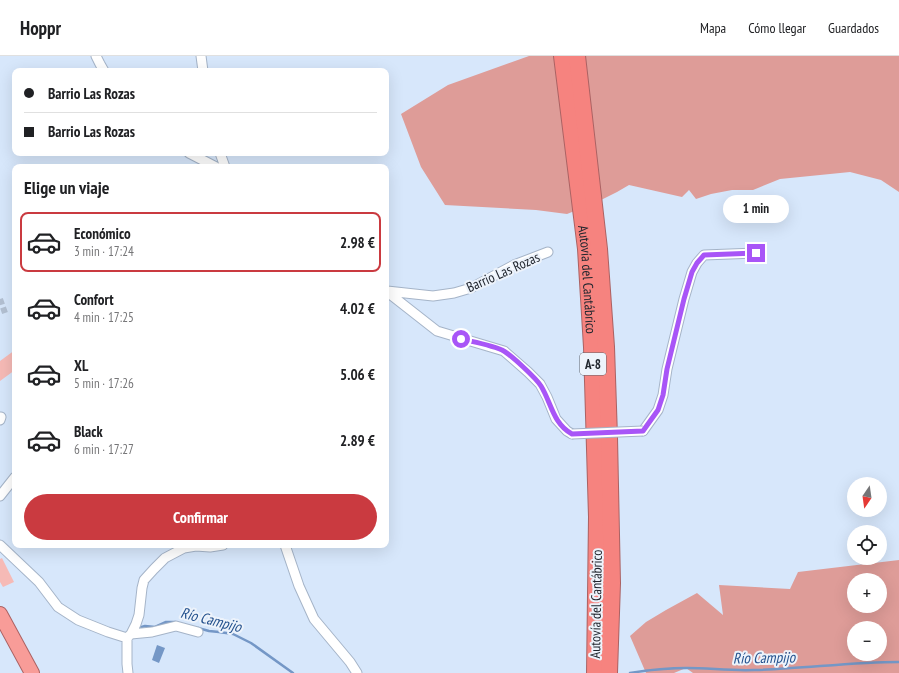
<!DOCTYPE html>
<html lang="es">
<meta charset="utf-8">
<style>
:root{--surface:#fff;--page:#f6f6f6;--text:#202124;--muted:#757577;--line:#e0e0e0;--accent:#ca3a40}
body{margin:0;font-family:"PT Sans Narrow",sans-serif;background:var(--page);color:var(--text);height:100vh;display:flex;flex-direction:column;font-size:15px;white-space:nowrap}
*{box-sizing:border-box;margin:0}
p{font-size:13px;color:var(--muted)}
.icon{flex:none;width:22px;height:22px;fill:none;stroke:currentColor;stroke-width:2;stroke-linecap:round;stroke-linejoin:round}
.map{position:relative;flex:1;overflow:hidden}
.details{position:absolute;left:12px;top:108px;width:377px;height:384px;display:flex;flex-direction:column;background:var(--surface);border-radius:8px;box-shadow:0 4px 16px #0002}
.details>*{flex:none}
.hud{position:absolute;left:12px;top:12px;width:377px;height:88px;border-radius:8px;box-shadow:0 4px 16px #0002;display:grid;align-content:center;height:88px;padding:0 12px;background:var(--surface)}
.needle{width:26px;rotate:193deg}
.fabs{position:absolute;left:847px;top:421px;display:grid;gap:8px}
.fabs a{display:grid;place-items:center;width:40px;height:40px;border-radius:50%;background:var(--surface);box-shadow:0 4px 16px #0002;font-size:20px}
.end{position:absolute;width:18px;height:18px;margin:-9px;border:5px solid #a855f7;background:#fff;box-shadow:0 0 0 2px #fff}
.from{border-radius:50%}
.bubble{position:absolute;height:28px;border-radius:14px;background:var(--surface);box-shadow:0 4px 16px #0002;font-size:13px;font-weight:800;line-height:28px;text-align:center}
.hud b{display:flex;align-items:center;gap:14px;height:38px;font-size:15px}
.hud b+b{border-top:1px solid var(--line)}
.hud i{width:10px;height:10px;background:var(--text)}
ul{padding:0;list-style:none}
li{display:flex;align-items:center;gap:12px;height:60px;margin:0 8px 6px;padding:0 4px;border:2px solid transparent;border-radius:8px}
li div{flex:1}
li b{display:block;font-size:15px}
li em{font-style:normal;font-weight:800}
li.active{border-color:var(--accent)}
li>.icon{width:36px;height:36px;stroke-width:1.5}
h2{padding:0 12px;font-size:18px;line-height:48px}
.action{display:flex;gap:8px;margin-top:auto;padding:8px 12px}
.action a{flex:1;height:46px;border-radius:24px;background:var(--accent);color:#fff;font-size:16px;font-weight:800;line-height:46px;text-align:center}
header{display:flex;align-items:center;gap:24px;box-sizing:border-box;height:56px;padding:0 20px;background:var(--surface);border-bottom:1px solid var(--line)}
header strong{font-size:19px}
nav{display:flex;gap:22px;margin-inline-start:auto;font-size:14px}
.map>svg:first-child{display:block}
.green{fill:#f6bab6}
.forest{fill:#de9c98;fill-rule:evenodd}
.water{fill:#7497c6}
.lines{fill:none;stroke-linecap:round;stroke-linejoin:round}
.stream{stroke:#7497c6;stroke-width:2.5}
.pedestrian-tunnel{stroke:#b3c0d2;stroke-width:6;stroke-dasharray:6 3;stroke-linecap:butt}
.minor-casing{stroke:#a5b4c8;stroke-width:11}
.trunk-casing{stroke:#ab6263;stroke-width:16}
.motorway-casing{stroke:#ab6263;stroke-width:18}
.minor{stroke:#fff;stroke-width:9}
.trunk{stroke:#f89c98;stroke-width:14}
.motorway{stroke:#f6837f;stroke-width:16}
.minor-bridge-casing{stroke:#a5b4c8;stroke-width:11;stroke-linecap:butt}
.minor-bridge{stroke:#fff;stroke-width:9}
.route{stroke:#a855f7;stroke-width:5}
.labels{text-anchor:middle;stroke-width:4;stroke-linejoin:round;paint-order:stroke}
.shield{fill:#edf3fb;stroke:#5e646c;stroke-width:1}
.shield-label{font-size:13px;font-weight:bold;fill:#21262e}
.street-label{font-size:14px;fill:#21262e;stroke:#edf3fb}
.water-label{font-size:15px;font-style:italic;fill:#25528e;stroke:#edf3fb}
</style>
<header>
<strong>Hoppr</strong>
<nav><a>Mapa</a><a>Cómo llegar</a><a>Guardados</a></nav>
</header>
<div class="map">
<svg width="899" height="617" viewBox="0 0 899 617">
<rect width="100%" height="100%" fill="#d7e7fb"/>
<path class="green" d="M15,294V314L0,325V305Z
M2,502L14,526L3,531L0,526V503Z"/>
<path class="forest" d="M529,0H899V136L881,124L850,116L780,123L753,134H732L711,138L696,143L689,134L682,141L629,129L617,136L597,146L567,158L536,154L445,149L421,111L401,58L448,29Z
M899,504V617H693L686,612L674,617H646L630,580L646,566L666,554L697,537L723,559L719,529L790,533L798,516ZM854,524H880V550H854ZM854,572H880V598H854Z"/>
<path class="water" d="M157,589L165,592L159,607L152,604Z"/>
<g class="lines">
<path class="stream" d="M138,572L145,570L155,571L166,566H175L178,567
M198,572L209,575L219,576L233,578L251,587L293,617
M630,617C649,614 667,612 687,612C709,612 731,615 754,614C802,613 850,606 899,606"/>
<path class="pedestrian-tunnel" d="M0,243L5,257"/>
<defs>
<path id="minor" d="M96,0L100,8L104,15
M201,0L203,15
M189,97L216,111
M220,97L225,111
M386,235L437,275L504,295L528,316L540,328L547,341L556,363L567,375L572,378
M387,235L433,240L454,237L471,232L514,209L548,196
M0,364L1,361
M643,375L658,354L663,339L667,313L684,243L692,216L697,207L704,199L756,197
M0,440L15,421
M0,489L39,526L58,551L78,564L108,576L127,582
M285,489L299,530L314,563L350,606L357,617
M131,578L152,576L176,570L198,576
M127,582L131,578L136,568L139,559L142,532L144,524L154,513L165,502L184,492L196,490L210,491L223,489
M127,582V608L128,617"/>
<path id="trunk" d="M0,558L32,617"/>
<g id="motorway">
<path id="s1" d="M562,0L586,193L592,291L597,461L595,617"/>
<path d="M577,0L599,193L606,291L609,381L612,527L609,617"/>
</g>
</defs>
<use href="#minor" class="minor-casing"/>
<use href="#trunk" class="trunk-casing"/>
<use href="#motorway" class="motorway-casing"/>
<use href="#minor" class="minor"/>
<use href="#trunk" class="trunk"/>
<use href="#motorway" class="motorway"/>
<defs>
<path id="minor-bridge" d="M572,378L643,375"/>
</defs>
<use href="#minor-bridge" class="minor-bridge-casing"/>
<use href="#minor-bridge" class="minor-bridge"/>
</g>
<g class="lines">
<path class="route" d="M461,283C475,286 490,289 502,294C510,298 536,322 541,330C551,346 553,368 572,378L643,375L658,354L663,339L667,313L684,243L692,216L697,207L704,199L756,197"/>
</g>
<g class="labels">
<rect class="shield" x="580" y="297" width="26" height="22" rx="3"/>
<g class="shield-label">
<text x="593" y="313">A-8</text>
</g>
<g class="street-label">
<text transform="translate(503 216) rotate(-24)" y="5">Barrio Las Rozas</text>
<text dy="5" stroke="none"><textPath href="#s1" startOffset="225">Autovía del Cantábrico</textPath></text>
<text transform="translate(596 548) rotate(-89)" y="5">Autovía del Cantábrico</text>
</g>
<g class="water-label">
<text transform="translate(211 564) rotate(14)" y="5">Río Campijo</text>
<text transform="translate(764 602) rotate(-1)" y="5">Río Campijo</text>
</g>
</g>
</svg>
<div class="fabs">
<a><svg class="needle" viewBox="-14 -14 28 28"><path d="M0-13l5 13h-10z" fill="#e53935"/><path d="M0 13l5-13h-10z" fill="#757577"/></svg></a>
<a><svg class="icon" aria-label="locate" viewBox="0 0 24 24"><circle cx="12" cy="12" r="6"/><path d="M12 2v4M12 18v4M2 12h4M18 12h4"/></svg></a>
<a>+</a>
<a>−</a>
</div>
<i class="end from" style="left:461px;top:283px"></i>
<i class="end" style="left:756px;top:197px"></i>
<div class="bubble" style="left:723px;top:139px;width:66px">1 min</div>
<div class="hud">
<b><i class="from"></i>Barrio Las Rozas</b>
<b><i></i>Barrio Las Rozas</b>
</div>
<section class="details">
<h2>Elige un viaje</h2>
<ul>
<li class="active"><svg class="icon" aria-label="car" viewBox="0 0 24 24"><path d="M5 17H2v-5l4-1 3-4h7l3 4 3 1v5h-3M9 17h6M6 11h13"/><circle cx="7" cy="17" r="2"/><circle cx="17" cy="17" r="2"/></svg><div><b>Económico</b><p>3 min · 17:24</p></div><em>2.98 €</em></li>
<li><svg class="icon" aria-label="car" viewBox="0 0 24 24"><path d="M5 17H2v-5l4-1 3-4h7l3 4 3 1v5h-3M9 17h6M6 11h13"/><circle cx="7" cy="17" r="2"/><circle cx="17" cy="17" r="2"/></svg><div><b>Confort</b><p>4 min · 17:25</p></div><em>4.02 €</em></li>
<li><svg class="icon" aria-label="car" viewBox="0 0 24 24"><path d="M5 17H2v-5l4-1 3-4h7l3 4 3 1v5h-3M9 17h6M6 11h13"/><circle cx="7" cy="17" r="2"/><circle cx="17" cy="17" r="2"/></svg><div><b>XL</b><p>5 min · 17:26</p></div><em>5.06 €</em></li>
<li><svg class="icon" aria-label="car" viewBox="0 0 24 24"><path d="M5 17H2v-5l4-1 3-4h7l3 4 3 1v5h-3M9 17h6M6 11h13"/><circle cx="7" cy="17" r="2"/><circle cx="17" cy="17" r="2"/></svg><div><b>Black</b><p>6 min · 17:27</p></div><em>2.89 €</em></li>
</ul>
<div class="action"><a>Confirmar</a></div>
</section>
</div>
